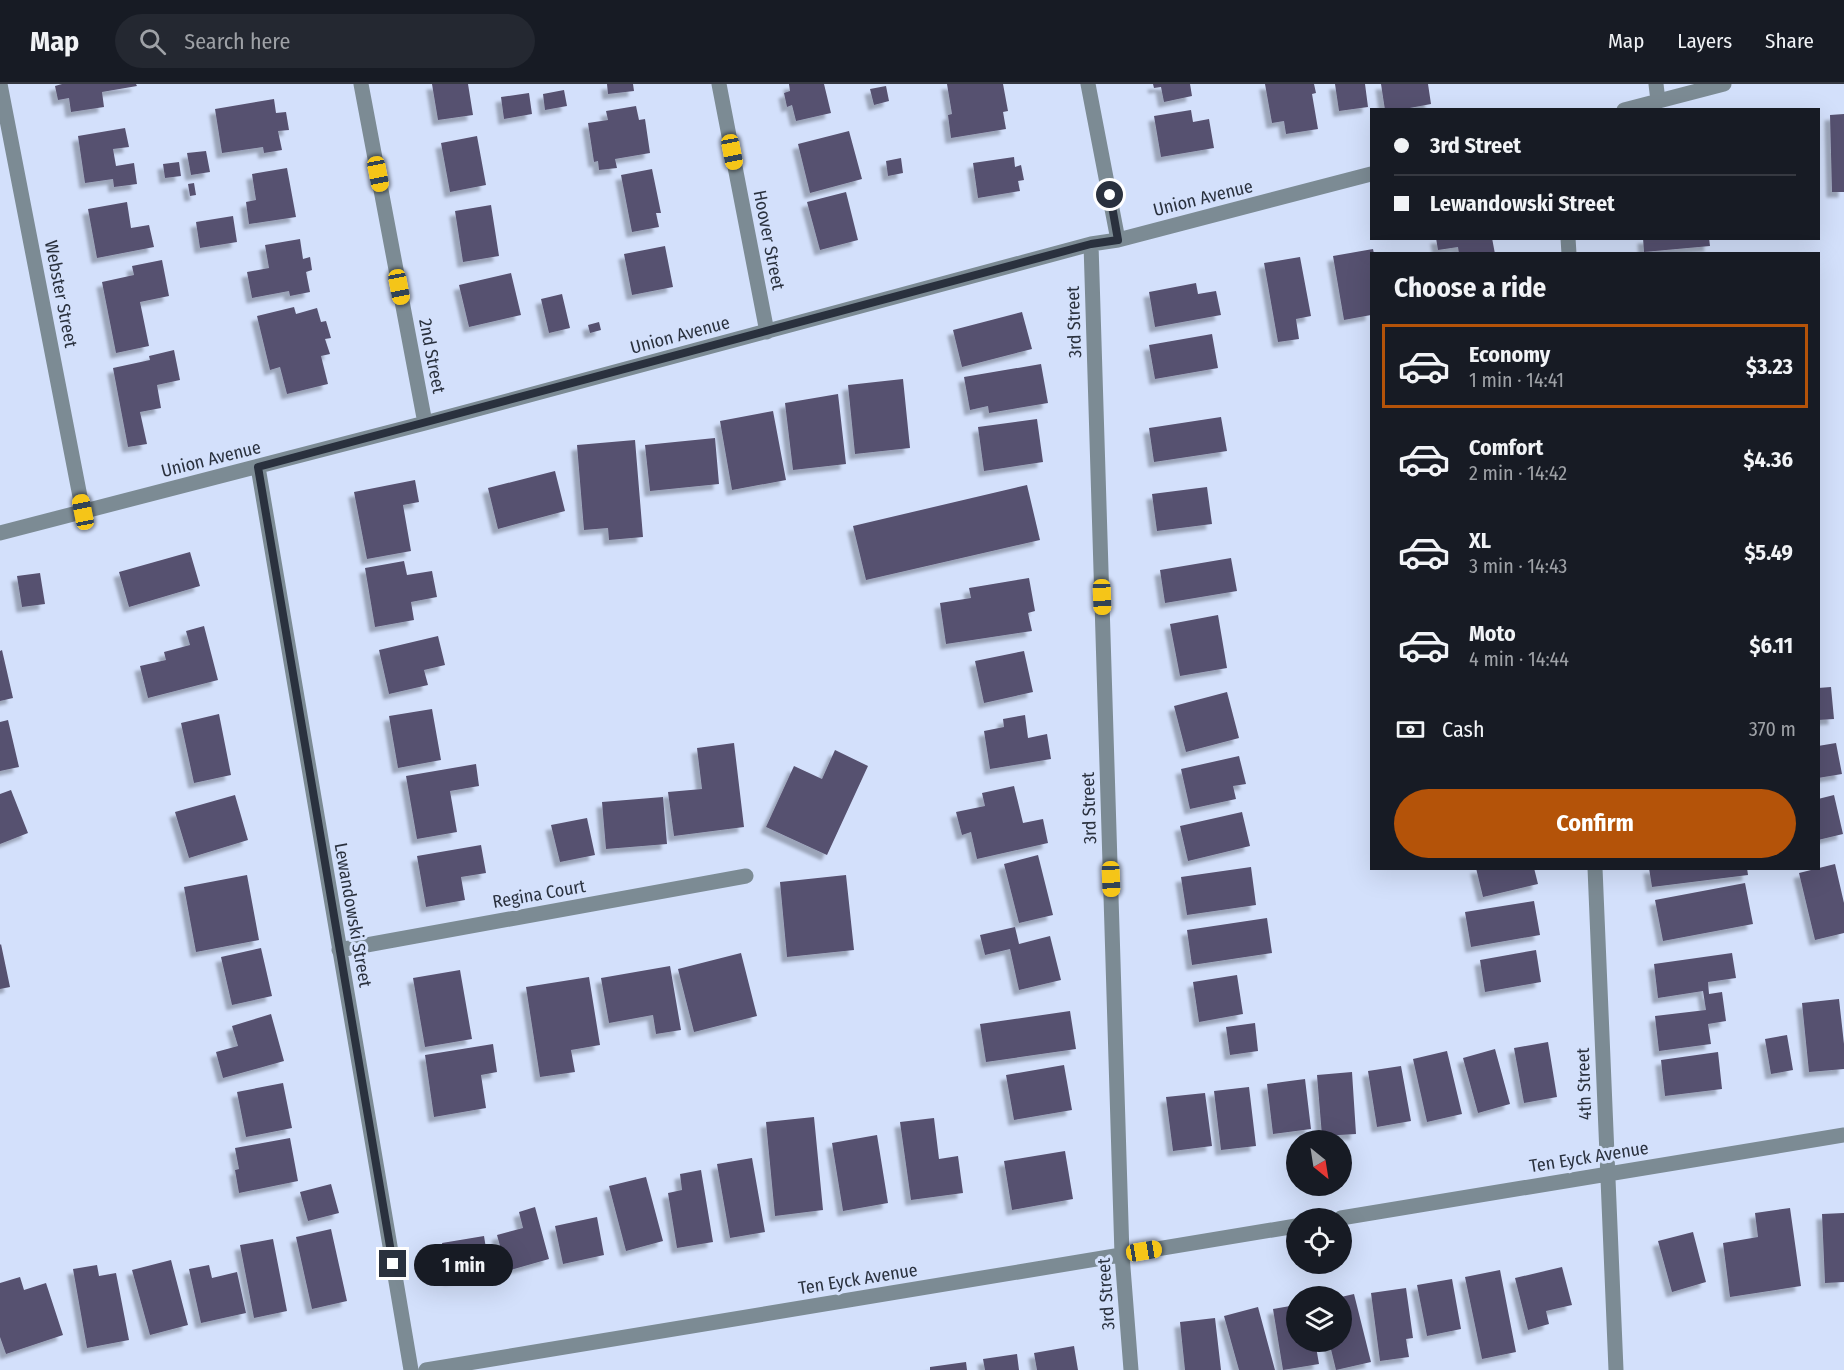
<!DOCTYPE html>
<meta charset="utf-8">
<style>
:root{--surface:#171b24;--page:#242831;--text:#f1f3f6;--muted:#9ea1a6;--line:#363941;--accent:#b45309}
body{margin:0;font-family:"Fira Sans Condensed",sans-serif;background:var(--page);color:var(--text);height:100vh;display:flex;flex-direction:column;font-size:22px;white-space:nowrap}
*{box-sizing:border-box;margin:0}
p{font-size:20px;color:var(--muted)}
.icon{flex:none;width:33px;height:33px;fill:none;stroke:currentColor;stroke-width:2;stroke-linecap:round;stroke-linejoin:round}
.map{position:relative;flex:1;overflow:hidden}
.drawer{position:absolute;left:1370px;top:168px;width:450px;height:618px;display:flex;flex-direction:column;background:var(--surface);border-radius:0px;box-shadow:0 6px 24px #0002}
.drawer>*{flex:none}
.hud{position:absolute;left:1370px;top:24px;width:450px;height:132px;border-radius:0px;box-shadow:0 6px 24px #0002;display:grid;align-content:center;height:132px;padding:0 24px;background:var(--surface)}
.needle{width:39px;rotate:150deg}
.tools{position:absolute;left:1286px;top:1046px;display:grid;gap:12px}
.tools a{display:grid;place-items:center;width:66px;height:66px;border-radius:50%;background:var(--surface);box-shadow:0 6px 24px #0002;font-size:30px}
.end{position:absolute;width:27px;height:27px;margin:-14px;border:8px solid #2a313e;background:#fff;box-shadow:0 0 0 3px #fff}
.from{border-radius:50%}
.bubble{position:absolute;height:42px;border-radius:21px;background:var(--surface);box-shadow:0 6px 24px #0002;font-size:20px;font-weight:700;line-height:42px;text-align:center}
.car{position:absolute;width:18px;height:36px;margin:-18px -9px;border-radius:8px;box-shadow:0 0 4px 2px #0007;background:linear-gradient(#f5c518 24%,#345 0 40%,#f5c518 0 76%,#345 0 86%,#f5c518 0)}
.hud b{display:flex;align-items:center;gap:21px;height:57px;font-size:22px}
.hud b+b{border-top:2px solid var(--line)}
.hud i{width:15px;height:15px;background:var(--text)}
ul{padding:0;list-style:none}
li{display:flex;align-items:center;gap:18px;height:84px;margin:0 12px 9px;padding:0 12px;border:3px solid transparent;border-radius:0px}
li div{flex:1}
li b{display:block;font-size:22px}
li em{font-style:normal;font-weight:700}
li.active{border-color:var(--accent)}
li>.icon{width:54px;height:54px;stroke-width:1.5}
h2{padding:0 24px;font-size:27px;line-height:72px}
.pay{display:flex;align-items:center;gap:15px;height:66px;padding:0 24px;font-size:22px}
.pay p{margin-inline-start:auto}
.cta{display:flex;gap:12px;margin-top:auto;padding:12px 24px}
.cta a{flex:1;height:69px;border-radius:36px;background:var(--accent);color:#fff;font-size:24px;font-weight:700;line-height:69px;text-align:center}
header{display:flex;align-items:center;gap:36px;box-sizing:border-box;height:84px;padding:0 30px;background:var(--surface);border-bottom:2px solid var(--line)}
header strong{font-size:28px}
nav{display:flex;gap:33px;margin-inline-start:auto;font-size:21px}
.search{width:420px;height:54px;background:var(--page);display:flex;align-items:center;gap:15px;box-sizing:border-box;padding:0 21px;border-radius:33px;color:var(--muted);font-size:22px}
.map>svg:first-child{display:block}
.building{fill:#57516f;filter:url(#shadow)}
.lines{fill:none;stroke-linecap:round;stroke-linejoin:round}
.minor{stroke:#7c8b94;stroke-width:15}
.route{stroke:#2a313e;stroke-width:8}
.labels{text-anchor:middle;stroke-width:6;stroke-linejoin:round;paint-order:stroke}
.street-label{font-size:18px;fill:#2a313e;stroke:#d3e0fb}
</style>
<header>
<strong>Map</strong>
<div class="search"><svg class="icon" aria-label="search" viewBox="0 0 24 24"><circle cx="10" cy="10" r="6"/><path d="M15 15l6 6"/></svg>Search here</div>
<nav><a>Map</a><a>Layers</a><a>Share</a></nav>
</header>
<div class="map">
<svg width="1844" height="1286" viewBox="0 0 1844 1286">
<defs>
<filter id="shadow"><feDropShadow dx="-5.5" dy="5.5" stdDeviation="1.5" flood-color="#0004"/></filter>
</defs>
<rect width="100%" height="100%" fill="#d3e0fb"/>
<path class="building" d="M62,0H136L137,2L102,8L104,23L71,28L69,14L58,16L55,2Z
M432,0H468L473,31L438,36Z
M607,0H633L634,7L608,10Z
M789,0H824L831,29L796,37L792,21L787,23L784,9L790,7Z
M947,0H1003L1008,27L1003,28L1006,45L951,54L948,31L952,30Z
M1153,0H1190L1192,12L1164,18L1161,3L1154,4Z
M1265,0H1314L1316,9L1312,10L1318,45L1286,50L1284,37L1272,39Z
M1335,0H1365L1368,23L1339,27Z
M1381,0H1428L1431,20L1399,26H1385Z
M886,2L889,17L874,21L870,5Z
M564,6L567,22L545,26L543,10Z
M529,9L532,30L504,35L501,13Z
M274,15L276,29L286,28L289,46L278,47L282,66L264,69L263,63L222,69L215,25Z
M636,22L639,36L645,35L650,69L615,75L617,84L599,86L598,77L594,78L588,39L608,36L606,27Z
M1191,26L1193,38L1209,35L1214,64L1161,73L1154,32Z
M1844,30V108H1832L1830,31Z
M125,44L129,63L113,65L116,82L134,79L137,100L114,103L113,95L85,99L78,52Z
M849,47L862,95L810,109L798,60Z
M477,52L486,101L450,108L441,59Z
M206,67L210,88L191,91L187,69Z
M1014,73L1015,83L1021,81L1024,96L1018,97L1020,107L978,114L973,79Z
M901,74L903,89L888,92L886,77Z
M179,78L181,92L165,94L163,80Z
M287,84L296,133L249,140L246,118L256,116L252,90Z
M652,85L661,129H656L659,143L632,148L621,91Z
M194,99L196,111L190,112L188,100Z
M846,108L858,156L820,166L807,118Z
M127,118L131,144L149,141L154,163L97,174L88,125Z
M491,121L499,172L463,178L455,127Z
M233,132L237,158L200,164L196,138Z
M1436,154H1492L1495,170H1459L1458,163L1438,166Z
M1643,154H1709L1710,162L1644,168Z
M300,155L303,175L310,173L312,186L306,188L310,208L290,212L289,207L252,214L247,188L269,184L265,161Z
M665,162L673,203L632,211L624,170Z
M1373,165L1374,170H1371V231L1344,236L1333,172Z
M1300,173L1311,232L1296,235L1299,255L1278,258L1264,179Z
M162,176L169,212L140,218L149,262L116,269L102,198L134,191L132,182Z
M511,189L521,231L469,243L459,201Z
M1196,199L1198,210L1216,207L1221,231L1155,243L1149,208Z
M562,210L570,244L549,249L541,215Z
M294,223L296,230L317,224L321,238L326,237L331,254L325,255L330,270L321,272L328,300L287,310L280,283L270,286L257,232Z
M1022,228L1032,265L962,283L953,246Z
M599,238L601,246L590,249L588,241Z
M1212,250L1218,284L1155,295L1149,261Z
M174,266L180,296L157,301L161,324L140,328L147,360L128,363L113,284L150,276L149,272Z
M1041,280L1048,319L989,329L988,322L970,326L964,293Z
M903,295L910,364L855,370L848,301Z
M838,310L846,380L793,386L785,319Z
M773,327L786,396L732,406L720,337Z
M1221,333L1227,367L1154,378L1149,344Z
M1037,335L1043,378L984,387L978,343Z
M715,354L719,400L650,407L645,361Z
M635,356L643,453L609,456L608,444L584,446L577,361Z
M555,387L565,427L498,445L488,404Z
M415,396L419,418L403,421L411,467L367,475L354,408Z
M1027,401L1040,456L866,496L853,442Z
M1207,403L1212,440L1157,447L1152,410Z
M190,468L200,502L129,523L119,488Z
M1231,474L1237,507L1165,519L1160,486Z
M404,477L407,491L432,487L437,513L411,518L414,536L375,543L365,484Z
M40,489L45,520L22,523L17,492Z
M1029,494L1035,527L1028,529L1032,547L946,560L940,519L971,514L969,504Z
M1218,531L1227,584L1180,592L1170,540Z
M204,542L218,596L148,614L140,582L166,576L164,568L190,561L186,547Z
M438,552L445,581L424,586L428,601L389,610L379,566Z
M2,566L13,614L0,617V567Z
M1024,567L1033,608L984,619L975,577Z
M1831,603L1834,635L1818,636V604Z
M1227,608L1239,654L1186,668L1174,622Z
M432,625L441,676L398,684L389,632Z
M219,630L231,691L194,699L181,639Z
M1025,631L1028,654L1047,650L1051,675L990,685L984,647L1004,643L1003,635Z
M8,636L19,683L0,687V638Z
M734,659L744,743L674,752L668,708L702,705L697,664Z
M1836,659L1842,690L1818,694V662Z
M835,666L868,682L827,771L766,743L794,682L822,695Z
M1239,672L1246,700L1233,702L1236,715L1190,725L1181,685Z
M476,680L479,702L450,707L457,748L417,755L406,692Z
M1014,702L1023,739L1043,735L1048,759L977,775L971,748L962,751L956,728L985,722L982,709Z
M11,706L28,749L0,760V710Z
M235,711L248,756L189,774L175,728Z
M1834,711L1843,750L1818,756V715Z
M663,713L667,760L606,765L602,718Z
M1242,728L1250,762L1188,777L1180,742Z
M587,734L595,771L560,778L551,741Z
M481,761L486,789L461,793L465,816L426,823L417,772Z
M1038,771L1053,831L1019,839L1004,780Z
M1835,780L1844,819V849L1815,856L1799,789Z
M1251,783L1256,821L1187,831L1181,793Z
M1476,784H1534L1538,800L1483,813Z
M1649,784H1747L1748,791L1652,803Z
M247,791L259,856L196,868L184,803Z
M846,791L854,866L787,873L780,798Z
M1745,799L1753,840L1663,857L1655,816Z
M1534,817L1540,851L1471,863L1465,828Z
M1267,834L1272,869L1192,881L1187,846Z
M1015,843L1019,860L1050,852L1061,896L1019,906L1010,865L985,871L980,851Z
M1,860L10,903L0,905V861Z
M261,864L272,912L232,921L221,873Z
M1536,866L1541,898L1485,908L1480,876Z
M741,869L757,932L694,948L678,885Z
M1732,869L1736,894L1708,898L1709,910L1722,908L1726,937L1708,940L1711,960L1659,967L1655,932L1706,926L1703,907L1658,914L1654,880Z
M670,882L681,946L656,950L653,931L609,939L601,894Z
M460,886L472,955L425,963L413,894Z
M1237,891L1243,930L1199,938L1193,898Z
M589,893L600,961L571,966L575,988L540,993L526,903Z
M1839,915L1844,960V985L1809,988L1802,919Z
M1070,927L1076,965L986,978L980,940Z
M271,930L284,977L223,994L216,968L238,962L232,942Z
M1255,939L1258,967L1230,971L1226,943Z
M1787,951L1793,986L1771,990L1765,955Z
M1548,958L1557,1013L1524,1019L1514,964Z
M493,960L497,988L481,991L486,1024L434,1033L425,971Z
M1495,965L1510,1020L1478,1029L1463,974Z
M1447,967L1462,1030L1427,1038L1413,975Z
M1718,968L1722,1005L1665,1012L1661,976Z
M1064,981L1072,1026L1014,1036L1006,991Z
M1401,982L1411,1037L1377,1043L1368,987Z
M1352,988L1356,1050L1322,1052L1317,991Z
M1305,995L1311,1045L1273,1050L1267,1000Z
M283,999L292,1044L246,1053L237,1008Z
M1249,1003L1256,1062L1221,1066L1214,1007Z
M1205,1009L1212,1062L1173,1067L1166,1013Z
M814,1033L823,1126L775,1132L766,1038Z
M934,1034L939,1075L958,1072L963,1109L911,1116L900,1038Z
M877,1051L888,1119L843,1127L832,1059Z
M290,1054L298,1097L239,1109L235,1086L239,1085L235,1064Z
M1065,1067L1073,1115L1012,1126L1004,1077Z
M752,1074L765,1148L730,1154L717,1080Z
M701,1086L713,1158L677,1164L668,1109L682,1106L680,1090Z
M646,1093L663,1157L626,1167L609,1102Z
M331,1100L339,1129L308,1137L300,1108Z
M535,1123L549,1175L507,1187L497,1151L523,1144L519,1128Z
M1790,1124L1801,1202L1730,1213L1723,1159L1758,1153L1755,1129Z
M1844,1129V1198L1825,1199L1822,1130Z
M597,1133L604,1171L563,1180L555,1142Z
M331,1145L347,1217L312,1225L296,1153Z
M1693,1148L1706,1198L1672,1208L1658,1157Z
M484,1152L490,1189L449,1196L442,1159Z
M273,1155L287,1227L254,1234L240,1161Z
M171,1176L188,1241L150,1251L132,1186Z
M97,1181L99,1192L116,1189L129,1256L87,1264L73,1185Z
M209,1181L212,1194L237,1188L246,1229L201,1239L189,1185Z
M1562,1183L1572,1221L1546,1227L1549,1240L1528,1246L1515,1194Z
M1500,1186L1516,1268L1482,1275L1465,1193Z
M20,1193L24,1206L46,1199L63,1251L6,1270L0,1253V1199Z
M1452,1195L1461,1245L1427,1252L1417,1201Z
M1406,1204L1413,1254L1406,1255L1409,1273L1380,1277L1371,1209Z
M1354,1210L1371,1278L1336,1286L1329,1257H1341V1213Z
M1296,1221V1257H1315L1319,1280L1283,1286L1273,1225Z
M1258,1223L1275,1286H1239L1224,1232Z
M1215,1234L1221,1286H1185L1180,1238Z
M1074,1262L1078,1286H1037L1034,1269Z
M1017,1270L1019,1286H985L983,1275Z
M966,1278L967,1286H930V1283Z"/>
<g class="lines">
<path class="minor" d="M0,0L83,428
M361,0L425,339
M719,0L767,248
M1088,0L1118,156
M1656,0L1658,17
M1624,26L1724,0
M1568,154L1569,170
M1091,160L1122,1171L1131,1286
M258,383L411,1286
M0,449L425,339L1091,160L1118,156L1371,90
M1595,784L1616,1286
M339,866L746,792
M1341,1134L1844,1051
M426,1286L1296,1142"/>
</g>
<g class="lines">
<path class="route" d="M393,1180L258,383L1091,160L1118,156L1110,111"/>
</g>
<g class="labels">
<g class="street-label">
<text transform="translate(1203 114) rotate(-14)" y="6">Union Avenue</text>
<text transform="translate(769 156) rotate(79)" y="6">Hoover Street</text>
<text transform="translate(61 210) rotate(79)" y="6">Webster Street</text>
<text transform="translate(1074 238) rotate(-92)" y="6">3rd Street</text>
<text transform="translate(680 251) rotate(-15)" y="6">Union Avenue</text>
<text transform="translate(432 272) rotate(79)" y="6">2nd Street</text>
<text transform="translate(211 375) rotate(-14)" y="6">Union Avenue</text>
<text transform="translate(1089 724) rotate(-92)" y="6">3rd Street</text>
<text transform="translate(539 810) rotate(-10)" y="6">Regina Court</text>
<text transform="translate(353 831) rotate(80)" y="6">Lewandowski Street</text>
<text transform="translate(1584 1000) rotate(-92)" y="6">4th Street</text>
<text transform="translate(1589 1073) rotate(-9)" y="6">Ten Eyck Avenue</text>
<text transform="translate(858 1195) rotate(-9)" y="6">Ten Eyck Avenue</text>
<text transform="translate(1106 1210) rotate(-94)" y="6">3rd Street</text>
</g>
</g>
</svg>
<div class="tools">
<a><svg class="needle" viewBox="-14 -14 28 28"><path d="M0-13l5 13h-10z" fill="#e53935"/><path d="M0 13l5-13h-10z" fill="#9ea1a6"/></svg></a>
<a><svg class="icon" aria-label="locate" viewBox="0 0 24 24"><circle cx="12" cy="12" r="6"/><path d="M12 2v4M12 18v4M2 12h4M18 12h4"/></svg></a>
<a><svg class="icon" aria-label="layers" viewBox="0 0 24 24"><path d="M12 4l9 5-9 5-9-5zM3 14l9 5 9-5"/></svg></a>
</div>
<i class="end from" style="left:1110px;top:111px"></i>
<i class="end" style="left:393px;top:1180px"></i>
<div class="bubble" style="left:414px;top:1160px;width:99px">1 min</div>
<i class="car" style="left:732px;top:68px;rotate:169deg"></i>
<i class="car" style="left:378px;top:90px;rotate:169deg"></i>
<i class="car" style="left:399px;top:203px;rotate:169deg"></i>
<i class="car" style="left:83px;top:428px;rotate:349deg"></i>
<i class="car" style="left:1102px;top:513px;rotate:178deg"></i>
<i class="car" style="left:1111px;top:795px;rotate:178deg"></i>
<i class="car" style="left:1144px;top:1167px;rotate:81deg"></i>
<div class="hud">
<b><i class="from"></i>3rd Street</b>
<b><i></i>Lewandowski Street</b>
</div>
<section class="drawer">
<h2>Choose a ride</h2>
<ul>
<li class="active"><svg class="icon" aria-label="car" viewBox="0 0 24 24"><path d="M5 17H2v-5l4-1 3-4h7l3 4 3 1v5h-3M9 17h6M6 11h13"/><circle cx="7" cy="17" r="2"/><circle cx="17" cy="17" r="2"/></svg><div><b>Economy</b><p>1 min · 14:41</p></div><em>$3.23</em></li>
<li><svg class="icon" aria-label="car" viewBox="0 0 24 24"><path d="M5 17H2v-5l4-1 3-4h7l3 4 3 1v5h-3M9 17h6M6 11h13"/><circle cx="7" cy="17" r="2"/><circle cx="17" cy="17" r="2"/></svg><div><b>Comfort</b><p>2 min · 14:42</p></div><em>$4.36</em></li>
<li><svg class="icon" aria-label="car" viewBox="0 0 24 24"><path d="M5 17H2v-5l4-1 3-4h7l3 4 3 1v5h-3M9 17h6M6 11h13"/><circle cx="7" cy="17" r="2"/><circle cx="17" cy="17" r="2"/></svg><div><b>XL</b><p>3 min · 14:43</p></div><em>$5.49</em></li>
<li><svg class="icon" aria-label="car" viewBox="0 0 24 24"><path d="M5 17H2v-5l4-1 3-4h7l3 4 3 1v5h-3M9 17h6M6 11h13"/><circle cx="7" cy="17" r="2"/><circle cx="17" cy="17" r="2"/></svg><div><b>Moto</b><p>4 min · 14:44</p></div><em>$6.11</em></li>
</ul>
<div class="pay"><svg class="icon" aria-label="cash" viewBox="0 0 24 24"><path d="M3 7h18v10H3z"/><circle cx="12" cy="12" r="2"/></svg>Cash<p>370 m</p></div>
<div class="cta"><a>Confirm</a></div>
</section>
</div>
